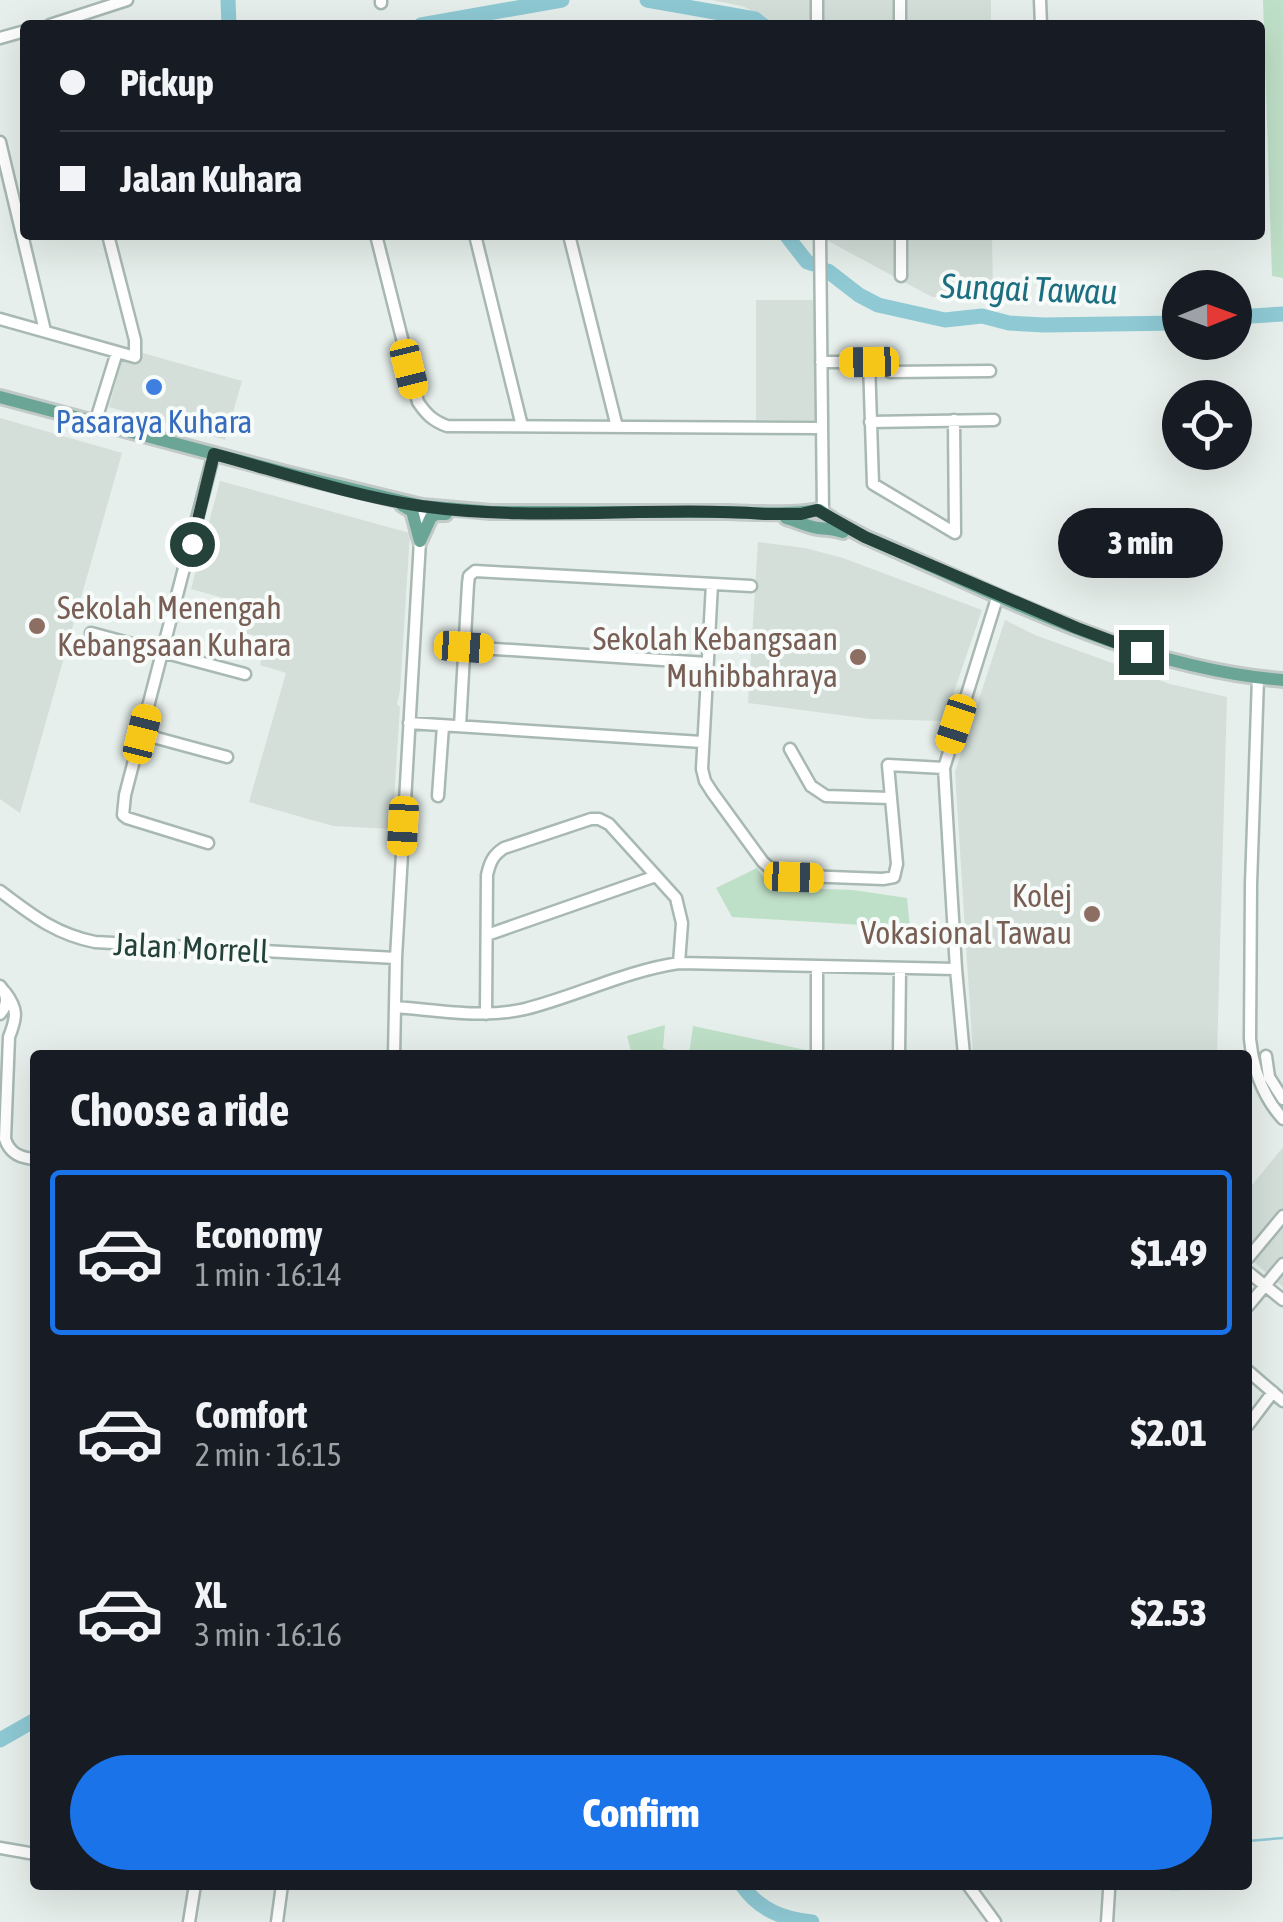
<!DOCTYPE html>
<meta charset="utf-8">
<style>
:root{--surface:#171b24;--page:#20242c;--text:#f1f3f6;--muted:#9ea1a6;--line:#363941;--accent:#1a73e8}
body{margin:0;font-family:"Asap Condensed",sans-serif;background:var(--page);color:var(--text);height:100vh;display:flex;flex-direction:column;font-size:38px;white-space:nowrap}
*{box-sizing:border-box;margin:0}
p{font-size:32px;color:var(--muted)}
.icon{flex:none;width:55px;height:55px;fill:none;stroke:currentColor;stroke-width:2;stroke-linecap:round;stroke-linejoin:round}
.map{position:relative;flex:1;overflow:hidden}
.panel{position:absolute;left:30px;top:1050px;width:1222px;height:840px;display:flex;flex-direction:column;background:var(--surface);border-radius:10px;box-shadow:0 10px 40px #0002}
.panel>*{flex:none}
.top-card{position:absolute;left:20px;top:20px;width:1245px;height:220px;border-radius:10px;box-shadow:0 10px 40px #0002;display:grid;align-content:center;height:220px;padding:0 40px;background:var(--surface)}
.needle{width:65px;rotate:89deg}
.controls{position:absolute;left:1162px;top:270px;display:grid;gap:20px}
.controls a{display:grid;place-items:center;width:90px;height:90px;border-radius:50%;background:var(--surface);box-shadow:0 10px 40px #0002;font-size:50px}
.end{position:absolute;width:45px;height:45px;margin:-22px;border:12px solid #24423a;background:#fff;box-shadow:0 0 0 5px #fff}
.from{border-radius:50%}
.bubble{position:absolute;height:70px;border-radius:35px;background:var(--surface);box-shadow:0 10px 40px #0002;font-size:32px;font-weight:800;line-height:70px;text-align:center}
.car{position:absolute;width:30px;height:60px;margin:-30px -15px;border-radius:12px;box-shadow:0 0 8px 2px #0007;background:linear-gradient(#f5c518 24%,#345 0 40%,#f5c518 0 76%,#345 0 86%,#f5c518 0)}
.top-card b{display:flex;align-items:center;gap:35px;height:95px;font-size:38px}
.top-card b+b{border-top:2px solid var(--line)}
.top-card i{width:25px;height:25px;background:var(--text)}
ul{padding:0;list-style:none}
li{display:flex;align-items:center;gap:30px;height:165px;margin:0 20px 15px;padding:0 20px;border:5px solid transparent;border-radius:10px}
li div{flex:1}
li b{display:block;font-size:38px}
li em{font-style:normal;font-weight:800}
li.active{border-color:var(--accent)}
li>.icon{width:90px;height:90px;stroke-width:1.5}
h2{padding:0 40px;font-size:45px;line-height:120px}
.cta{display:flex;gap:20px;margin-top:auto;padding:20px 40px}
.cta a{flex:1;height:115px;border-radius:60px;background:var(--accent);color:#fff;font-size:40px;font-weight:800;line-height:115px;text-align:center}
.map>svg:first-child{display:block}
.built{fill:#d4dfda}
.green{fill:#bfe0c8}
.lines{fill:none;stroke-linecap:round;stroke-linejoin:round}
.stream{stroke:#8ec9d4;stroke-width:2.5}
.river{stroke:#8ec9d4;stroke-width:15}
.minor-casing{stroke:#a8b8b2;stroke-width:15}
.major-casing{stroke:#c2cac8;stroke-width:18}
.minor{stroke:#fff;stroke-width:10}
.major{stroke:#6aa596;stroke-width:12}
.route{stroke:#24423a;stroke-width:12}
.shop-dot{fill:#3f7fe0;stroke:#f7fbf9;stroke-width:4}
.education-dot{fill:#8d6e63;stroke:#f7fbf9;stroke-width:4}
.labels{text-anchor:middle;stroke-width:8;stroke-linejoin:round;paint-order:stroke}
.shop-label{font-size:32px;fill:#366cbe;stroke:#f7fbf9}
.education-label{font-size:32px;fill:#785e54;stroke:#f7fbf9;text-anchor:end}
.street-label{font-size:32px;fill:#24423a;stroke:#f7fbf9}
.water-label{font-size:35px;font-style:italic;fill:#1c6f80;stroke:#f7fbf9}
</style>
<div class="map">
<svg width="1283" height="1922" viewBox="0 0 1283 1922">
<rect width="100%" height="100%" fill="#e6efeb"/>
<path class="built" d="M712,0H991V25H776L764,16L742,6Z
M817,235H992L993,297H932Z
M756,300H814L815,420H756Z
M125,348L242,381L225,440L109,407Z
M0,418L122,453L20,813L0,799Z
M220,481L410,533L400,691L397,704L400,707L392,829L333,826L249,802L286,673L260,665L267,639L245,633L252,606L191,589Z
M758,542L805,548L843,558L982,610L944,721L870,719L748,703Z
M1005,620L1035,635L1170,684L1227,697L1217,1055H973L955,772Z
M1283,1147V1287L1248,1257V1190Z"/>
<path class="green" d="M1263,0H1283V278L1272,276Z
M757,868L770,887L853,890L907,898L910,928L732,917L716,888Z
M665,1025L663,1048L679,1055H632L627,1036Z
M693,1026L806,1050L809,1055H689Z"/>
<g class="lines">
<path class="stream" d="M1248,1841L1283,1838
M1170,1889H1179L1186,1885"/>
<path class="river" d="M228,0L229,25
M647,0L755,19L763,25
M421,25L562,0
M786,235L807,262L813,264
M828,271L859,295L878,305L945,320L982,316L1009,323L1044,325L1180,323
M1235,317L1283,314
M0,1740L35,1720
M742,1885C759,1910 783,1919 812,1922"/>
<defs>
<path id="minor" d="M817,0V25
M900,0V25
M1040,0L1041,25
M381,3V0
M50,25L127,0
M0,38L25,31
M0,142L45,331
M376,235L418,402C426,414 433,421 447,426L822,428
M475,235L522,426
M569,235L617,427
M820,235L823,513
M901,235V276
M0,319L135,357V340L108,235
M821,362H874L890,372L990,371
M869,362L873,484L955,533
M954,420L955,533
M870,422L994,420
M95,423L117,352
M712,584L702,769L705,781L712,792L763,862L778,875L883,879L894,877L897,864L888,765L944,768
M91,633L245,674
M465,647L707,663
M1258,678L1251,884L1250,1039C1253,1069 1263,1097 1283,1119
M409,723L702,742
M460,726L468,584L469,576L475,571L751,586
M142,734L227,757
M790,749L811,786L826,796L890,798
M438,796L443,726
M208,843L127,818L123,815L125,795L214,453
M0,891C32,915 55,934 95,942L396,958
M487,935L656,876
M817,967V1055
M0,986C8,995 8,1005 0,1014
M5,992C18,1009 17,1017 9,1037L5,1139C10,1154 21,1158 35,1159
M395,1007C437,1010 483,1019 525,1009C577,996 625,971 679,963L956,969
M486,1014L487,875C490,862 493,855 504,848L591,819H599L609,824L676,898L682,923L679,963
M394,1055L396,958L422,506
M899,1055L900,969
M964,1055L956,969L944,768L998,595
M1266,1056L1269,1077L1283,1099
M1248,1258L1283,1216
M1248,1272L1283,1300
M1248,1306L1283,1264
M1248,1371L1283,1401
M1248,1425L1273,1392
M0,1848L35,1854
M968,1885L995,1922
M189,1922L195,1885
M277,1922L282,1885
M1107,1922L1109,1891"/>
<path id="major" d="M0,397L290,474L422,506L491,512H729C759,513 790,515 819,510L835,521L865,537C1000,595 1134,668 1283,680
M402,505L412,511L420,541
M786,518C797,521 808,527 818,528C827,529 834,529 843,532
M420,541L431,517L437,514H446"/>
</defs>
<use href="#minor" class="minor-casing"/>
<use href="#major" class="major-casing"/>
<use href="#minor" class="minor"/>
<use href="#major" class="major"/>
</g>
<g class="lines">
<path class="route" d="M192,544L214,454C281,472 353,496 421,506C534,522 650,506 764,514H801L817,510L865,537L1077,628L1141,652"/>
</g>
<circle class="shop-dot" cx="154" cy="387" r="10"/>
<g class="education-dot">
<circle cx="37" cy="626" r="10"/>
<circle cx="858" cy="657" r="10"/>
<circle cx="1092" cy="914" r="10"/>
</g>
<g class="labels">
<g class="shop-label">
<text x="154" y="433">Pasaraya Kuhara</text>
</g>
<g class="education-label">
<text x="57" y="619" text-anchor="start">Sekolah Menengah<tspan x="57" dy="37">Kebangsaan Kuhara</tspan></text>
<text x="838" y="650">Sekolah Kebangsaan<tspan x="838" dy="37">Muhibbahraya</tspan></text>
<text x="1072" y="907">Kolej<tspan x="1072" dy="37">Vokasional Tawau</tspan></text>
</g>
<g class="street-label">
<text transform="translate(191 948) rotate(3)" y="11">Jalan Morrell</text>
</g>
<g class="water-label">
<text transform="translate(1029 289) rotate(2)" y="12">Sungai Tawau</text>
</g>
</g>
</svg>
<div class="controls">
<a><svg class="needle" viewBox="-14 -14 28 28"><path d="M0-13l5 13h-10z" fill="#e53935"/><path d="M0 13l5-13h-10z" fill="#9ea1a6"/></svg></a>
<a><svg class="icon" aria-label="locate" viewBox="0 0 24 24"><circle cx="12" cy="12" r="6"/><path d="M12 2v4M12 18v4M2 12h4M18 12h4"/></svg></a>
</div>
<i class="end from" style="left:192px;top:544px"></i>
<i class="end" style="left:1141px;top:652px"></i>
<div class="bubble" style="left:1058px;top:508px;width:165px">3 min</div>
<i class="car" style="left:869px;top:362px;rotate:269deg"></i>
<i class="car" style="left:409px;top:369px;rotate:166deg"></i>
<i class="car" style="left:464px;top:647px;rotate:94deg"></i>
<i class="car" style="left:956px;top:724px;rotate:198deg"></i>
<i class="car" style="left:142px;top:734px;rotate:14deg"></i>
<i class="car" style="left:403px;top:826px;rotate:183deg"></i>
<i class="car" style="left:794px;top:877px;rotate:92deg"></i>
<div class="top-card">
<b><i class="from"></i>Pickup</b>
<b><i></i>Jalan Kuhara</b>
</div>
<section class="panel">
<h2>Choose a ride</h2>
<ul>
<li class="active"><svg class="icon" aria-label="car" viewBox="0 0 24 24"><path d="M5 17H2v-5l4-1 3-4h7l3 4 3 1v5h-3M9 17h6M6 11h13"/><circle cx="7" cy="17" r="2"/><circle cx="17" cy="17" r="2"/></svg><div><b>Economy</b><p>1 min · 16:14</p></div><em>$1.49</em></li>
<li><svg class="icon" aria-label="car" viewBox="0 0 24 24"><path d="M5 17H2v-5l4-1 3-4h7l3 4 3 1v5h-3M9 17h6M6 11h13"/><circle cx="7" cy="17" r="2"/><circle cx="17" cy="17" r="2"/></svg><div><b>Comfort</b><p>2 min · 16:15</p></div><em>$2.01</em></li>
<li><svg class="icon" aria-label="car" viewBox="0 0 24 24"><path d="M5 17H2v-5l4-1 3-4h7l3 4 3 1v5h-3M9 17h6M6 11h13"/><circle cx="7" cy="17" r="2"/><circle cx="17" cy="17" r="2"/></svg><div><b>XL</b><p>3 min · 16:16</p></div><em>$2.53</em></li>
</ul>
<div class="cta"><a>Confirm</a></div>
</section>
</div>
